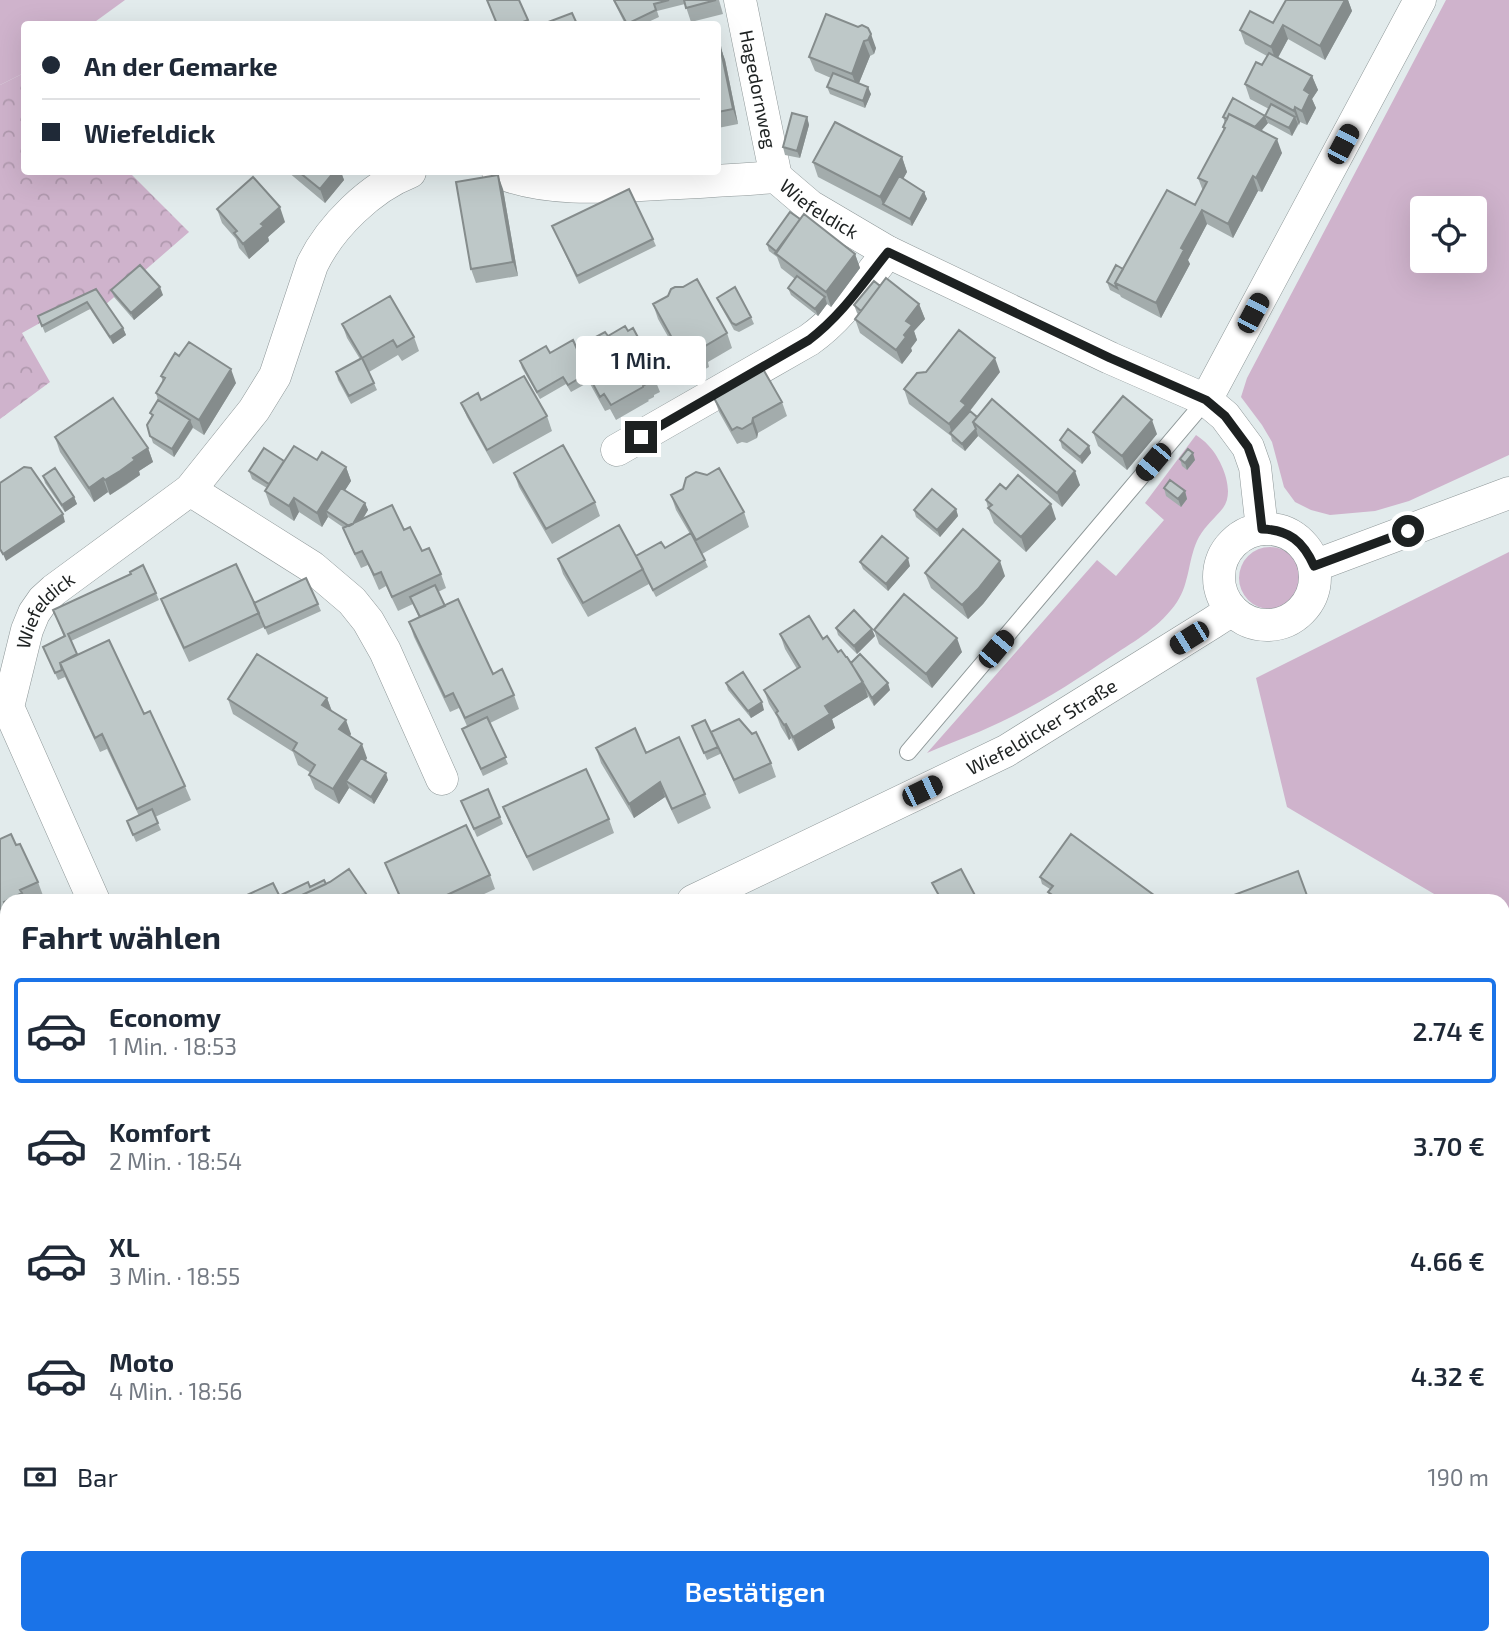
<!DOCTYPE html>
<html lang="de">
<meta charset="utf-8">
<style>
:root{--surface:#fff;--page:#f2f2f3;--text:#1f2937;--muted:#747a83;--line:#e0e1e3;--accent:#1a73e8}
body{margin:0;font-family:"Exo 2",sans-serif;background:var(--page);color:var(--text);height:100vh;display:flex;flex-direction:column;font-size:26px;white-space:nowrap}
*{box-sizing:border-box;margin:0}
p{font-size:23px;color:var(--muted)}
.icon{flex:none;width:38px;height:38px;fill:none;stroke:currentColor;stroke-width:2;stroke-linecap:round;stroke-linejoin:round}
.map{position:relative;flex:1;overflow:hidden}
.drawer{position:absolute;left:0px;top:894px;width:1510px;height:751px;display:flex;flex-direction:column;background:var(--surface);border-radius:21px 21px 0 0;box-shadow:0 7px 28px #0002}
.drawer>*{flex:none}
.hud{position:absolute;left:21px;top:21px;width:700px;height:154px;border-radius:7px;box-shadow:0 7px 28px #0002;display:grid;align-content:center;height:154px;padding:0 21px;background:var(--surface)}
.fabs{position:absolute;left:1410px;top:196px;display:grid;gap:14px}
.fabs a{display:grid;place-items:center;width:77px;height:77px;border-radius:7px;background:var(--surface);box-shadow:0 7px 28px #0002;font-size:35px}
.end{position:absolute;width:32px;height:32px;margin:-16px;border:9px solid #1d2121;background:#fff;box-shadow:0 0 0 4px #fff}
.from{border-radius:50%}
.bubble{position:absolute;height:49px;border-radius:7px;background:var(--surface);box-shadow:0 7px 28px #0002;font-size:23px;font-weight:600;line-height:49px;text-align:center}
.car{position:absolute;width:21px;height:42px;margin:-21px -10px;border-radius:9px;box-shadow:0 0 5px 2px #0007;background:linear-gradient(#222 24%,#8ab4d8 0 40%,#222 0 76%,#8ab4d8 0 86%,#222 0)}
.hud b{display:flex;align-items:center;gap:24px;height:66px;font-size:26px}
.hud b+b{border-top:2px solid var(--line)}
.hud i{width:18px;height:18px;background:var(--text)}
ul{padding:0;list-style:none}
li{display:flex;align-items:center;gap:21px;height:105px;margin:0 14px 10px;padding:0 7px;border:4px solid transparent;border-radius:7px}
li div{flex:1}
li b{display:block;font-size:26px}
li em{font-style:normal;font-weight:600}
li.active{border-color:var(--accent)}
li>.icon{width:63px;height:63px;stroke-width:1.5}
h2{padding:0 21px;font-size:32px;line-height:84px}
.pay{display:flex;align-items:center;gap:18px;height:77px;padding:0 21px;font-size:26px}
.pay p{margin-inline-start:auto}
.action{display:flex;gap:14px;margin-top:auto;padding:14px 21px}
.action a{flex:1;height:80px;border-radius:7px;background:var(--accent);color:#fff;font-size:28px;font-weight:600;line-height:80px;text-align:center}
.map>svg:first-child{display:block}
.industrial{fill:url(#industrial-furrows)}
.grass{fill:#cfb3cc;fill-rule:evenodd}
.park{fill:url(#park-crowns)}
.lines{fill:none;stroke-linecap:round;stroke-linejoin:round}
.lane-casing{stroke:#8e9798;stroke-width:18}
.street-casing{stroke:#8e9798;stroke-width:33}
.lane{stroke:#fff;stroke-width:16}
.street{stroke:#fff;stroke-width:32}
.wall{fill:#a3acac}
.shaded-wall{fill:#858c8c}
.building{fill:#bec8c8;stroke:#858c8c;stroke-width:2}
.route{stroke:#1d2121;stroke-width:9}
.labels{text-anchor:middle;stroke-width:7;stroke-linejoin:round;paint-order:stroke}
.street-label{font-size:19px;fill:#1d2121;stroke:#fff}
</style>
<div class="map">
<svg width="1509" height="1644" viewBox="0 0 1509 1644">
<defs>
<pattern id="industrial-furrows" width="10" height="10" patternUnits="userSpaceOnUse" patternTransform="scale(1.75)"><rect width="10" height="10" fill="#cddfe1"/><path d="M-1 1l2-2M0 10L10 0M9 11l2-2" fill="none" stroke="#b0bfc1"/></pattern>
<pattern id="park-crowns" width="20" height="18" patternUnits="userSpaceOnUse" patternTransform="scale(1.75)"><rect width="20" height="18" fill="#cfb3cc"/><path d="M2 6a3 3 0 1 1 6 0M12 15a3 3 0 1 1 6 0" fill="none" stroke="#b19aaf"/></pattern>
</defs>
<rect width="100%" height="100%" fill="#e2ebec"/>
<path class="industrial" d="M172,1638H687L688,1640L680,1644H175Z"/>
<path class="grass" d="M0,0H125L92,24H24V73L0,85Z
M1446,0H1509V455L1409,501L1375,511L1330,515L1311,510L1295,502L1284,487L1272,442L1262,425L1241,397L1247,378ZM1423,208H1475V261H1423Z
M1196,435C1200,438 1205,441 1208,445C1221,458 1236,491 1223,508C1215,518 1206,525 1199,537C1188,557 1190,583 1177,602C1161,626 1135,641 1112,656C1079,678 1046,700 1011,717C984,731 955,741 927,753L1097,560L1116,576L1164,520L1145,503Z
M1239 578a31 31 0 1 1 62 0a31 31 0 1 1-62 0Z
M1509,552V938L1503,935V901H1446L1287,807L1256,678Z"/>
<path class="park" d="M24,73V172H129L189,232L105,305L40,323L22,333L50,382L0,419V85Z
M759,1638H1307L1310,1644H763Z"/>
<g class="lines">
<defs>
<path id="lane" d="M908,752L1206,400"/>
<g id="street">
<path id="s1" d="M740,0L776,177"/>
<path id="s2" d="M498,172C546,192 607,187 658,184C697,182 736,180 776,177L810,206L888,252L1110,358L1206,400L1225,416L1248,447L1255,467L1262,529"/>
<path d="M1206,400L1420,0"/>
<path d="M617,450L809,340C842,317 863,283 888,252"/>
<path d="M190,490L312,567L352,601L368,621L385,651L442,779"/>
<circle cx="1267" cy="577" r="48"/>
<path d="M1314,566L1509,493"/>
<path id="s3" d="M94,901L8,707L27,630L34,613L43,600L54,590L190,490L254,410L275,376L312,265C330,227 371,187 410,172"/>
<path id="s4" d="M693,901L1006,751L1212,623L1232,610"/>
<path d="M1503,1170L1509,1174"/>
<path d="M0,1225L7,1222"/>
<path d="M1503,1590L1509,1589"/>
<path d="M735,1638L739,1644"/>
<path d="M1328,1638L1331,1644"/>
<path d="M1392,1644L1403,1638"/>
</g>
</defs>
<use href="#lane" class="lane-casing"/>
<use href="#street" class="street-casing"/>
<use href="#lane" class="lane"/>
<use href="#street" class="street"/>
</g>
<path class="wall" d="M519,0L529,24H497Z
M613,0H719L723,14L691,22L685,4L657,11L659,17L644,24H625Z
M1286,0H1348L1352,11L1325,60L1288,39L1278,58L1312,76L1318,90L1312,99L1316,108L1307,125L1300,122L1292,136L1268,123L1265,116L1269,109L1250,99L1245,84L1262,65L1267,56L1245,44L1240,30L1273,23Z
M858,27L876,48L874,54L870,56L859,83L871,94L865,108L830,94L827,87L831,78L815,71L809,57Z
M718,46H720L725,60L738,124L718,128Z
M807,117L809,125L800,158L785,155L783,147Z
M1223,117L1268,123L1261,131L1282,153L1262,192L1258,191L1233,238L1207,224L1188,260L1190,264L1161,318L1121,297L1120,295L1110,290L1107,282L1195,205L1203,191L1198,178L1224,130L1223,127L1225,123Z
M902,157L907,172L903,178L924,192L927,199L912,226L818,177L813,162Z
M288,172H341L344,180L325,203Z
M503,189L518,276L476,283L471,269Z
M217,209L285,222L268,237L269,241L249,259L239,248L236,239L222,223Z
M800,219L855,254L860,268L831,307L827,304L818,316L791,295L788,288L795,279L781,268L777,257L769,251L767,244Z
M552,226L653,239L656,246L579,284Z
M880,286L919,304L925,319L914,331L917,340L911,348L912,351L902,364L860,333L855,319L858,314L857,313L854,305Z
M96,289L123,328L126,335L113,344L90,309L45,333L38,316Z
M111,290L163,295L134,320L114,297Z
M717,298L751,317L754,324L739,332L734,330L720,305Z
M653,304L727,333L732,348L708,362L709,367L691,377L658,319Z
M342,324L414,337L419,351L402,361L398,355L369,372L377,390L351,404L338,380L336,372L360,359L347,338Z
M628,331L642,345L647,360L645,361L654,377L660,392L654,395V397L648,400L649,401L616,420L610,409L605,411L589,382L571,392L566,384L540,399L522,368L520,361L550,353L577,347L608,336Z
M179,356L236,383L204,435L193,428L174,457L153,443L147,425L152,417L150,413L158,400L156,393L163,382L161,376Z
M1000,372L970,411L977,417L1080,485L1062,507L978,436L965,451L952,441L951,436L909,404L904,389Z
M747,379L782,402L787,416L758,433L757,438L747,443L742,442L737,444L719,412L714,398Z
M481,400L547,416L552,431L493,464L467,417L461,403Z
M1093,432L1157,434L1127,470L1098,446Z
M55,437L148,448L153,462L139,471L140,475L126,485L110,495L108,492L94,502L60,452Z
M1060,440L1089,446L1091,453L1082,464L1062,448Z
M1180,459L1195,460L1187,470L1182,466Z
M317,460L346,467L351,481L345,490L365,503L368,510L363,519L404,530L441,574L446,588L438,592L445,606L493,674L514,695L519,709L490,723L508,764L483,776L462,729L467,726L459,708L450,712L414,637L409,622L419,618L413,604L398,611L386,586L379,590L368,565L361,568L349,543L344,528L328,517L322,527L299,512L294,521L270,505L265,491L267,488L252,479L249,471L284,461Z
M514,473L595,502L600,516L552,544L519,487Z
M43,476L74,497L77,504L65,512L45,483Z
M1164,488L1185,491L1187,499L1181,507L1166,496Z
M1006,489L1056,519L1026,552L994,523L988,508L986,500Z
M671,495L744,512L749,527L702,554L708,567L656,597L649,584L588,617L563,574L558,559L636,556L665,548L690,534L676,510Z
M956,509L958,516L940,537L916,517L914,510Z
M860,562L910,566L888,591L863,569Z
M925,573L1005,576L983,604L968,619L931,588Z
M156,593L159,600L71,641L77,654L144,714L185,786L191,800L155,817L161,830L136,842L127,821L139,816L107,749L100,752L65,677L58,680L43,647L64,637L53,610Z
M161,599L254,603L318,604L321,611L268,635L263,624L264,627L189,662L166,613Z
M836,628L875,636L857,654L838,635Z
M874,630L962,652L932,688L879,644Z
M780,634L823,639L851,663L890,690L874,706L867,694L868,697L832,719L835,728L798,751L791,738L789,740L781,727L777,717L769,704L764,690L797,669L785,649Z
M726,683L764,710L751,718L728,690Z
M327,698L332,711L351,734L350,736L367,758L366,761L388,780L374,804L349,788L339,804L315,789L309,775L311,773L298,765L293,752L233,714L228,699Z
M692,726L771,763L776,777L739,794L720,752V754L707,760Z
M596,748L646,753L705,794L711,808L678,824L665,797L634,818L601,763Z
M461,801L500,817L503,824L477,837Z
M503,807L609,819L614,833L533,871L509,822Z
M0,839L16,845L38,882L45,901H7V952L5,953L1,944L0,945Z
M385,863L490,875L495,889L469,901H401Z
M1040,877L1162,901H1053L1051,899L1048,892L1050,889L1042,884Z
M1509,1441V1481L1503,1483V1442Z
M0,1468L7,1471V1574L0,1577Z
M201,1638H555L540,1644H203Z"/>
<path class="shaded-wall" d="M1345,0H1348L1352,11L1325,60L1320,46Z
M1283,25L1288,39L1276,61L1271,47Z
M871,34L876,48L874,54L868,40Z
M864,41L870,56L857,88L852,74Z
M720,46L725,60L738,124L733,109Z
M1312,76L1318,90L1312,99L1316,108L1307,125L1302,111L1304,90Z
M868,87L871,94L865,108L863,101Z
M1295,107L1300,122L1299,125L1294,111Z
M1265,116L1268,123L1254,139L1251,131Z
M807,117L809,125L800,158L797,151Z
M1295,117L1298,124L1292,136L1289,128Z
M1277,139L1282,153L1262,192L1256,178Z
M902,157L907,172L888,207L883,204L880,197Z
M334,172H341L344,180L325,203L320,189Z
M498,175L503,189L518,276L513,262Z
M1253,176L1258,191L1233,238L1228,224Z
M924,192L927,199L912,226L910,219Z
M280,207L285,222L268,237L269,241L249,259L243,244L261,224Z
M1202,210L1207,224L1188,260L1190,264L1161,318L1156,303L1181,248Z
M855,254L860,268L831,307L826,292Z
M160,287L163,295L134,320L131,313Z
M825,297L827,304L818,316L815,309Z
M919,304L925,319L914,331L917,340L911,348L912,351L902,364L896,350L904,335L906,321Z
M123,328L126,335L113,344L110,337Z
M995,358L1000,372L968,413L953,436L949,424L961,401Z
M231,369L236,383L204,435L199,420Z
M753,418L758,433L757,438L752,423Z
M190,420L193,427L174,457L172,449Z
M1152,420L1157,434L1127,470L1122,456Z
M976,429L978,436L965,451L962,444Z
M1089,446L1091,453L1082,464L1080,457Z
M148,448L153,462L139,471L140,475L110,495L105,480L133,458Z
M1193,453L1195,460L1187,470L1185,463Z
M346,467L351,481L330,514L326,511L328,517L322,527L317,513Z
M1075,471L1080,485L1062,507L1057,493Z
M103,478L108,492L94,502L89,488Z
M1185,491L1187,499L1181,507L1178,499Z
M74,497L77,504L65,512L62,505Z
M294,498L299,512L294,521L289,506Z
M365,503L368,510L353,534L351,527Z
M1051,504L1056,519L1026,552L1021,537Z
M956,509L958,516L940,537L937,530Z
M63,514L65,522L6,561L3,554Z
M908,558L910,566L888,591L886,584Z
M1000,561L1005,576L983,604L968,619L962,605Z
M872,629L875,636L857,654L854,646Z
M957,638L962,652L932,688L926,674Z
M863,682L868,697L832,719L835,728L798,751L793,737L825,706Z
M888,683L890,690L874,706L872,698Z
M327,698L332,712L322,705Z
M762,702L764,710L751,718L748,711Z
M346,720L351,734L344,744L339,729Z
M786,724L791,738L789,740L784,725Z
M362,744L367,758L351,784L346,781L349,788L339,804L333,789Z
M386,773L388,780L374,804L371,797Z
M660,782L665,797L634,818L629,804Z
M1509,1059V1070L1503,1078V1067Z"/>
<path class="building" d="M487,0H519L528,20L518,24H497Z
M614,0H669L654,4L656,10L627,24Z
M684,0H716L686,8Z
M1286,0H1345L1320,46L1283,25L1271,47L1240,30L1250,11L1273,23Z
M572,13L577,24H543Z
M826,14L858,27L862,25L868,28L871,34L868,40L864,41L852,74L809,57Z
M718,46H720L733,109L718,112Z
M1269,53L1312,76L1304,90L1310,94L1302,111L1295,107L1294,111L1245,84L1256,62L1262,65Z
M833,73L868,87L863,101L827,87Z
M1233,98L1265,116L1255,127L1229,114L1227,119L1223,117Z
M1271,104L1295,117L1289,128L1265,116Z
M792,113L807,117L797,151L783,147Z
M1229,114L1277,139L1256,178L1253,176L1228,224L1202,210L1181,248L1184,250L1156,303L1115,283L1167,190L1195,205L1207,182L1198,178L1225,128L1223,127Z
M835,122L902,157L880,197L813,162Z
M299,172H334L320,189Z
M498,175L513,262L471,269L456,182Z
M899,176L924,192L910,219L883,204Z
M253,177L280,207L261,224L264,226L243,244L234,233L237,231L217,209Z
M629,189L653,239L577,276L552,226Z
M790,212L800,219L777,252L767,244Z
M804,214L855,254L826,292L775,253Z
M140,265L160,287L131,313L111,290Z
M1116,265L1123,269L1115,283L1117,288L1107,282Z
M797,276L825,297L815,309L788,288Z
M886,278L919,304L906,321L912,325L904,335L906,337L896,350L855,319Z
M697,279L727,333L702,348L704,352L686,363L653,304L668,296L671,289L675,287H683Z
M874,281L880,286L861,311L854,305Z
M735,287L751,317L736,325L732,323L717,298Z
M96,289L123,328L110,337L87,302L42,326L38,316Z
M390,296L414,337L397,347L393,340L362,358L342,324Z
M625,326L628,331L633,328L642,345L638,348L654,377L648,381L649,382L643,386V387L611,405L604,394L600,397L584,367L583,366L586,364L577,347L605,332L608,336Z
M959,330L995,358L961,401L966,405L949,424L904,389L917,373L926,372Z
M573,340L584,365L583,366L586,374L568,385L563,377L537,392L520,361L546,346L550,353Z
M189,342L231,369L199,420L156,393L165,378L161,376L175,353L179,356Z
M362,358L374,383L349,396L336,372Z
M763,369L782,402L753,418L752,423L742,429L737,427L732,430L714,398L730,388L728,385L745,375L747,379Z
M524,376L547,416L487,450L461,403L478,393L481,400Z
M1123,396L1152,420L1122,456L1093,432Z
M113,398L148,448L133,458L135,460L120,471L105,480L103,478L89,488L55,437Z
M992,399L1075,471L1057,493L973,422Z
M158,400L190,420L172,449L150,436L147,425L153,415L150,413Z
M970,411L977,417L973,422L976,429L962,444L950,433Z
M1068,429L1089,446L1080,457L1060,440Z
M563,445L595,502L546,529L514,473Z
M294,446L317,460L322,452L346,467L317,513L294,498L289,506L265,491Z
M264,448L284,461L269,484L249,471Z
M1188,449L1193,453L1185,463L1180,459Z
M24,467L31,468L63,514L3,554L0,549V483Z
M55,468L74,497L62,505L43,476Z
M719,468L744,512L696,540L671,495L683,489L686,478L696,472L707,475Z
M1018,475L1051,504L1021,537L988,508L992,505L986,500L1000,484L1006,489Z
M1170,480L1185,491L1178,499L1164,488Z
M341,488L365,503L353,524L349,526L326,511Z
M932,489L956,509L937,530L914,510Z
M392,505L404,530L410,527L422,551L429,548L441,574L392,597L381,572L374,575L362,551L355,554L343,528Z
M619,525L643,569L583,603L558,559Z
M963,529L1000,561L978,589L962,605L925,573Z
M691,533L705,560L653,590L636,556L661,542L665,548Z
M882,536L908,558L886,584L860,562Z
M236,564L259,613L184,648L161,599Z
M143,565L156,593L68,634L77,654L60,663L62,670L55,673L43,647L65,636L53,610L131,574L130,572Z
M306,578L318,604L265,628L254,603Z
M435,585L445,606L420,617L410,597Z
M904,594L957,638L926,674L874,630Z
M458,599L493,674L502,669L514,695L465,718L453,693L445,697L409,622Z
M854,610L872,629L854,646L836,628Z
M809,616L823,639L827,636L838,652L841,650L846,657H847L863,682L825,706L830,714L793,737L786,724L784,725L776,713L778,711L764,690L800,667L780,634Z
M109,640L144,714L150,711L185,786L137,809L102,734L95,738L60,663Z
M257,654L327,698L322,705L346,720L339,729L362,744L333,789L309,775L315,765L293,750L297,743L228,699Z
M860,654L888,683L872,698L851,663Z
M743,672L762,702L748,711L726,683Z
M487,717L506,757L481,769L462,729Z
M739,719L752,734L756,732L771,763L734,780L711,732Z
M705,720L718,747L704,753L692,726Z
M635,728L646,753L679,737L705,794L672,809L660,782L629,804L596,748Z
M361,758L386,773L371,797L346,781Z
M586,769L609,819L527,857L503,807Z
M488,789L500,817L474,829L461,801Z
M152,809L158,823L133,835L127,821Z
M466,825L490,875L434,901H402L385,863Z
M11,834L16,845L20,844L38,882L20,890L22,893L4,902L6,907L0,910V839Z
M1071,834L1162,901H1061L1048,892L1053,886L1040,877Z
M349,869L371,901H289L330,882Z
M961,869L978,901H942L932,883Z
M1298,871L1309,901H1218Z
M324,880L326,884L289,901H282L279,896L308,882L310,887Z
M273,883L282,901H234Z
M1503,1042L1509,1046V1059L1503,1067Z
M1509,1441V1472L1503,1475V1442Z
M5,1466L7,1471V1529L0,1532V1468Z
M7,1606V1638H38L40,1644H0V1609Z
M202,1638H496L487,1642L488,1644H204Z"/>
<g class="lines">
<path class="route" d="M641,437L809,340C841,316 863,283 888,252L1110,358L1206,400L1225,416L1248,447L1255,467L1262,529C1289,530 1303,541 1314,566L1408,531"/>
</g>
<g class="labels">
<g class="street-label">
<text dy="7" stroke="none"><textPath href="#s1" startOffset="91">Hagedornweg</textPath></text>
<text dy="7" stroke="none"><textPath href="#s2" startOffset="334">Wiefeldick</textPath></text>
<text dy="7" stroke="none"><textPath href="#s3" startOffset="318">Wiefeldick</textPath></text>
<text dy="7" stroke="none"><textPath href="#s4" startOffset="390">Wiefeldicker Straße</textPath></text>
</g>
</g>
</svg>
<div class="fabs">
<a><svg class="icon" aria-label="locate" viewBox="0 0 24 24"><circle cx="12" cy="12" r="6"/><path d="M12 2v4M12 18v4M2 12h4M18 12h4"/></svg></a>
</div>
<i class="end from" style="left:1408px;top:531px"></i>
<i class="end" style="left:641px;top:437px"></i>
<div class="bubble" style="left:576px;top:336px;width:130px">1 Min.</div>
<i class="car" style="left:1343px;top:144px;rotate:28deg"></i>
<i class="car" style="left:1253px;top:313px;rotate:28deg"></i>
<i class="car" style="left:1153px;top:462px;rotate:220deg"></i>
<i class="car" style="left:1189px;top:638px;rotate:238deg"></i>
<i class="car" style="left:996px;top:649px;rotate:40deg"></i>
<i class="car" style="left:922px;top:791px;rotate:64deg"></i>
<div class="hud">
<b><i class="from"></i>An der Gemarke</b>
<b><i></i>Wiefeldick</b>
</div>
<section class="drawer">
<h2>Fahrt wählen</h2>
<ul>
<li class="active"><svg class="icon" aria-label="car" viewBox="0 0 24 24"><path d="M5 17H2v-5l4-1 3-4h7l3 4 3 1v5h-3M9 17h6M6 11h13"/><circle cx="7" cy="17" r="2"/><circle cx="17" cy="17" r="2"/></svg><div><b>Economy</b><p>1 Min. · 18:53</p></div><em>2.74 €</em></li>
<li><svg class="icon" aria-label="car" viewBox="0 0 24 24"><path d="M5 17H2v-5l4-1 3-4h7l3 4 3 1v5h-3M9 17h6M6 11h13"/><circle cx="7" cy="17" r="2"/><circle cx="17" cy="17" r="2"/></svg><div><b>Komfort</b><p>2 Min. · 18:54</p></div><em>3.70 €</em></li>
<li><svg class="icon" aria-label="car" viewBox="0 0 24 24"><path d="M5 17H2v-5l4-1 3-4h7l3 4 3 1v5h-3M9 17h6M6 11h13"/><circle cx="7" cy="17" r="2"/><circle cx="17" cy="17" r="2"/></svg><div><b>XL</b><p>3 Min. · 18:55</p></div><em>4.66 €</em></li>
<li><svg class="icon" aria-label="car" viewBox="0 0 24 24"><path d="M5 17H2v-5l4-1 3-4h7l3 4 3 1v5h-3M9 17h6M6 11h13"/><circle cx="7" cy="17" r="2"/><circle cx="17" cy="17" r="2"/></svg><div><b>Moto</b><p>4 Min. · 18:56</p></div><em>4.32 €</em></li>
</ul>
<div class="pay"><svg class="icon" aria-label="cash" viewBox="0 0 24 24"><path d="M3 7h18v10H3z"/><circle cx="12" cy="12" r="2"/></svg>Bar<p>190 m</p></div>
<div class="action"><a>Bestätigen</a></div>
</section>
</div>
